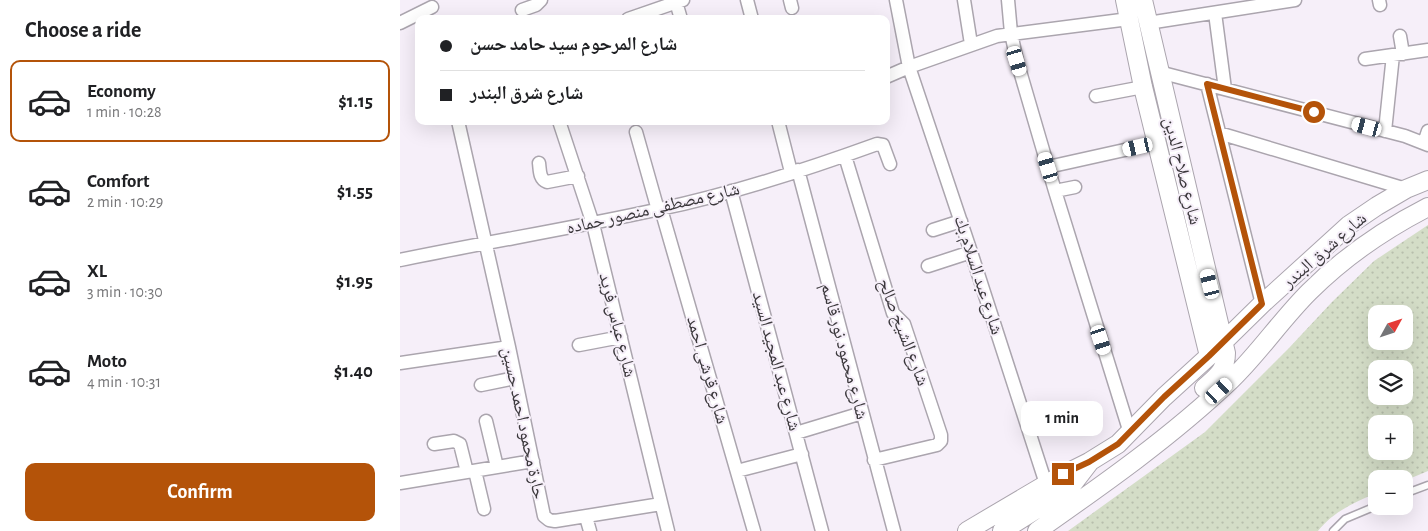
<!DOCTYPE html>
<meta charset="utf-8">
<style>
:root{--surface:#fff;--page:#f2f2f2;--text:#202124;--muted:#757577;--line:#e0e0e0;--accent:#b45309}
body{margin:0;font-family:"Alegreya Sans","Noto Naskh Arabic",sans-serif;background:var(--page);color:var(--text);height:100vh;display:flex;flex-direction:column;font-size:19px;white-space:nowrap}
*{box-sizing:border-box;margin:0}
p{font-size:16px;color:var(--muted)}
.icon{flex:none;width:28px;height:28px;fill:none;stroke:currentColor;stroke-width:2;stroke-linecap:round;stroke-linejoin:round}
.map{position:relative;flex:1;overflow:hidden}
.drawer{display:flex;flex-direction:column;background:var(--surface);width:400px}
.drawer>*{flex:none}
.banner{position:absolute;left:15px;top:15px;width:475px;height:110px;border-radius:10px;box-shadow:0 5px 20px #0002;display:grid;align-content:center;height:110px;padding:0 25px;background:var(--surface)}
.needle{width:32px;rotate:50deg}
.controls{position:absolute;left:968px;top:305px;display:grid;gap:10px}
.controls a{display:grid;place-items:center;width:45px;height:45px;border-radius:10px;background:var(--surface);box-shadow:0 5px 20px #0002;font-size:25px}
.end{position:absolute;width:22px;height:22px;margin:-11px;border:6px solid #b45309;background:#fff;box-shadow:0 0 0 2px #fff}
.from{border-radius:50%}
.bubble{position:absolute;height:35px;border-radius:10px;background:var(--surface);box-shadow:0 5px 20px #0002;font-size:16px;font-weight:700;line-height:35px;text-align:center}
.car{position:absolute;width:15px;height:30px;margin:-15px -8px;border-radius:6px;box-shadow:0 0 4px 1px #0007;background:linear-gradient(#fff 24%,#345 0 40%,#fff 0 76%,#345 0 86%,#fff 0)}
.banner b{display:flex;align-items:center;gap:18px;height:48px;font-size:19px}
.banner b+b{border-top:1px solid var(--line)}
.banner i{width:12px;height:12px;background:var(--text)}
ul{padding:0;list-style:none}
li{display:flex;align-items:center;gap:15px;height:82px;margin:0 10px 8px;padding:0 15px;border:2px solid transparent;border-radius:10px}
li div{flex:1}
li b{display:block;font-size:19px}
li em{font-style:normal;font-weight:700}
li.current{border-color:var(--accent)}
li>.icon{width:45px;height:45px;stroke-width:1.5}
h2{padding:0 25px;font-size:22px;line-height:60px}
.primary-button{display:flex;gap:10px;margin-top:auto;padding:10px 25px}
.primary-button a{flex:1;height:58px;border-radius:10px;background:var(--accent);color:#fff;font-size:20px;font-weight:700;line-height:58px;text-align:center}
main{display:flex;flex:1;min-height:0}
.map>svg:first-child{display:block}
.park{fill:url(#park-dots);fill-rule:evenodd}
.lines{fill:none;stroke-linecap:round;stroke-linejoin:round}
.lane-casing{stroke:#aba5ae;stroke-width:9}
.street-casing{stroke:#aba5ae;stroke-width:15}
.secondary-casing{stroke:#aba5ae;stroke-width:20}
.lane{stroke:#fff;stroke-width:6}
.street{stroke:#fff;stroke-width:12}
.secondary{stroke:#fff;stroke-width:18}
.route{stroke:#b45309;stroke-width:6}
.labels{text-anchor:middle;stroke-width:4;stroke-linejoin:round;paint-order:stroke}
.street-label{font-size:18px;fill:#3b383c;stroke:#f6eff9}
</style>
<main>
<section class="drawer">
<h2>Choose a ride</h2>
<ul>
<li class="current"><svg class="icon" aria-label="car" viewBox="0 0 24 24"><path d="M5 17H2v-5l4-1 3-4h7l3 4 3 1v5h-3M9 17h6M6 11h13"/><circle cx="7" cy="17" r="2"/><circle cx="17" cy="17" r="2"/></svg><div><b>Economy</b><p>1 min · 10:28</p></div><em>$1.15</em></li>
<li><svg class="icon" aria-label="car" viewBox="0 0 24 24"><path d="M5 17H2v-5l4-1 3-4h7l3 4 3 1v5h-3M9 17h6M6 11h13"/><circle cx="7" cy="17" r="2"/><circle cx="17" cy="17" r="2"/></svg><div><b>Comfort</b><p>2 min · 10:29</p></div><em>$1.55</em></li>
<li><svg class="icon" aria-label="car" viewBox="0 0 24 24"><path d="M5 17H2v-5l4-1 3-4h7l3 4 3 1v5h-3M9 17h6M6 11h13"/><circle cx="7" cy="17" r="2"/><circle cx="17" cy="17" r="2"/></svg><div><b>XL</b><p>3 min · 10:30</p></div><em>$1.95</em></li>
<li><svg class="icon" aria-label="car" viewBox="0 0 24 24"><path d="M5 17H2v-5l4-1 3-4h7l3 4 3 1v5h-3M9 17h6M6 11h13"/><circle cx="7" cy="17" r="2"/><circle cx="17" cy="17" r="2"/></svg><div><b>Moto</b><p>4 min · 10:31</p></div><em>$1.40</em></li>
</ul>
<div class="primary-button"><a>Confirm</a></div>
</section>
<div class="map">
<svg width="1028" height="531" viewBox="0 0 1028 531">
<defs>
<pattern id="park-dots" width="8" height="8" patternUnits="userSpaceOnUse" patternTransform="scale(1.25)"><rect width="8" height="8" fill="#d4ddc7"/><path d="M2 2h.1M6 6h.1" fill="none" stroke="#b7beac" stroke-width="1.8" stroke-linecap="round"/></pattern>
</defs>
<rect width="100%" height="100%" fill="#f6eff9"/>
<path class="park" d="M1028,225V471L1004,481V479H976V493C954,503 934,511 918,531H668L805,432L889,348L932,302L974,261ZM976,314H1004V341H976ZM976,369H1004V396H976ZM976,424H1004V451H976Z"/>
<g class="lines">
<defs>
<path id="lane" d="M1004,494L1028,485
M933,531L945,519L976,506"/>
<path id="street" d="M347,0L352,19
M390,0L392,8
M496,0L509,67L571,252L646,484
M564,0L571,44
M608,0L611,33L617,61L655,191L730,433
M979,0L980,5
M276,2L281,19
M122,10L136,5L141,0
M815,13L825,89
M228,19L283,0
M0,23L32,7
M748,23L895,0
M1000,36L1003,54
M965,59L1028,50
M759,72L1005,136L1028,145
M486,77L509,67L597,36L729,19
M807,84L862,304
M696,96L743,87
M58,121L109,347L144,516L149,520L155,521L261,504
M159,121L193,224L268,531
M378,121L391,172
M985,131L993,55
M236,132L258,210
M819,133L1006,189
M1024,143L1028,131
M445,156L493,313L504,324L541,435V441L537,445L474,460
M139,163C140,170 139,179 147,182L178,176
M648,167L756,143
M398,170L494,531
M331,191L422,531
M655,191L675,187
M261,209L354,531
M533,230L561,221
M0,260C87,242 174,228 260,209C332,194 408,169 477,144L483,145L490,164
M528,266L571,252
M179,345L221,337
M0,363L109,347
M81,385L115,378
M86,421L97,467
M396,433L462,413
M34,444L54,441L60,444L67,472
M75,471L84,509
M337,471L402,454
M0,483L133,461
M186,517L190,531"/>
<path id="secondary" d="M725,0L743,87L809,356
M743,0L826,353C826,371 816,377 804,388
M567,531L655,479L689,462L718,444L764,397L809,356L862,304L949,225L977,206L1006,189L1028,180
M602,531L669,489L689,463
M637,531C704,484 771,437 831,380C859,353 881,320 909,292C943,258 985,229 1028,207"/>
</defs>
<use href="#lane" class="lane-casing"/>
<use href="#street" class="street-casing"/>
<use href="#secondary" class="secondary-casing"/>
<use href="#lane" class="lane"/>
<use href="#street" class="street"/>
<use href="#secondary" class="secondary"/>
</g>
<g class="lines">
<path class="route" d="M663,474L689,462L718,444L764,397L809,356L862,304L807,84L914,112"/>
</g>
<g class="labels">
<g class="street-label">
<text transform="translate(783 171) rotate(76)" y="6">شارع صلاح الدين</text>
<text transform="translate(253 208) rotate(-13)" y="6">شارع مصطفى منصور حماده</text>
<text transform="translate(924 250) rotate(-41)" y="6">شارع شرق البندر</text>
<text transform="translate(579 275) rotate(72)" y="6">شارع عبد السلام بك</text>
<text transform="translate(218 325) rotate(76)" y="6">شارع عباس فريد</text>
<text transform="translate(504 332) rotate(69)" y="6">شارع الشيخ صالح</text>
<text transform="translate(445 351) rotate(75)" y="6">شارع محمود نور قاسم</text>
<text transform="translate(377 361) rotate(75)" y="6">شارع عبد المجيد السيد</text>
<text transform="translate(308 370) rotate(74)" y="6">شارع قرشى احمد</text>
<text transform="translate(124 423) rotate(78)" y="6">حارة محمود احمد حسين</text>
</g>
</g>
</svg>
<div class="controls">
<a><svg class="needle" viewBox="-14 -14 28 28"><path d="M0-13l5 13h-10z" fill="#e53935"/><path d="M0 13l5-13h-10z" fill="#757577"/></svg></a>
<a><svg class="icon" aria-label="layers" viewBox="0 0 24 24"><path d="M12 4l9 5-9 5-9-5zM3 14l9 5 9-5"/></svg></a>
<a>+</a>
<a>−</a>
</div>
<i class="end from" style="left:914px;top:112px"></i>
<i class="end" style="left:663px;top:474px"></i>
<div class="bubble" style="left:621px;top:401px;width:82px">1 min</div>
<i class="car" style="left:617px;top:61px;rotate:163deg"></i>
<i class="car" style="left:967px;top:127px;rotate:285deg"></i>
<i class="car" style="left:738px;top:147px;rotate:257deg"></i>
<i class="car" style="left:648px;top:167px;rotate:343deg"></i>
<i class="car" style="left:810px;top:284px;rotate:346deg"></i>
<i class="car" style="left:701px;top:340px;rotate:162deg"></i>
<i class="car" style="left:819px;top:391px;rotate:48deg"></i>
<div class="banner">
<b><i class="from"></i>شارع المرحوم سيد حامد حسن</b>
<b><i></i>شارع شرق البندر</b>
</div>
</div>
</main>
